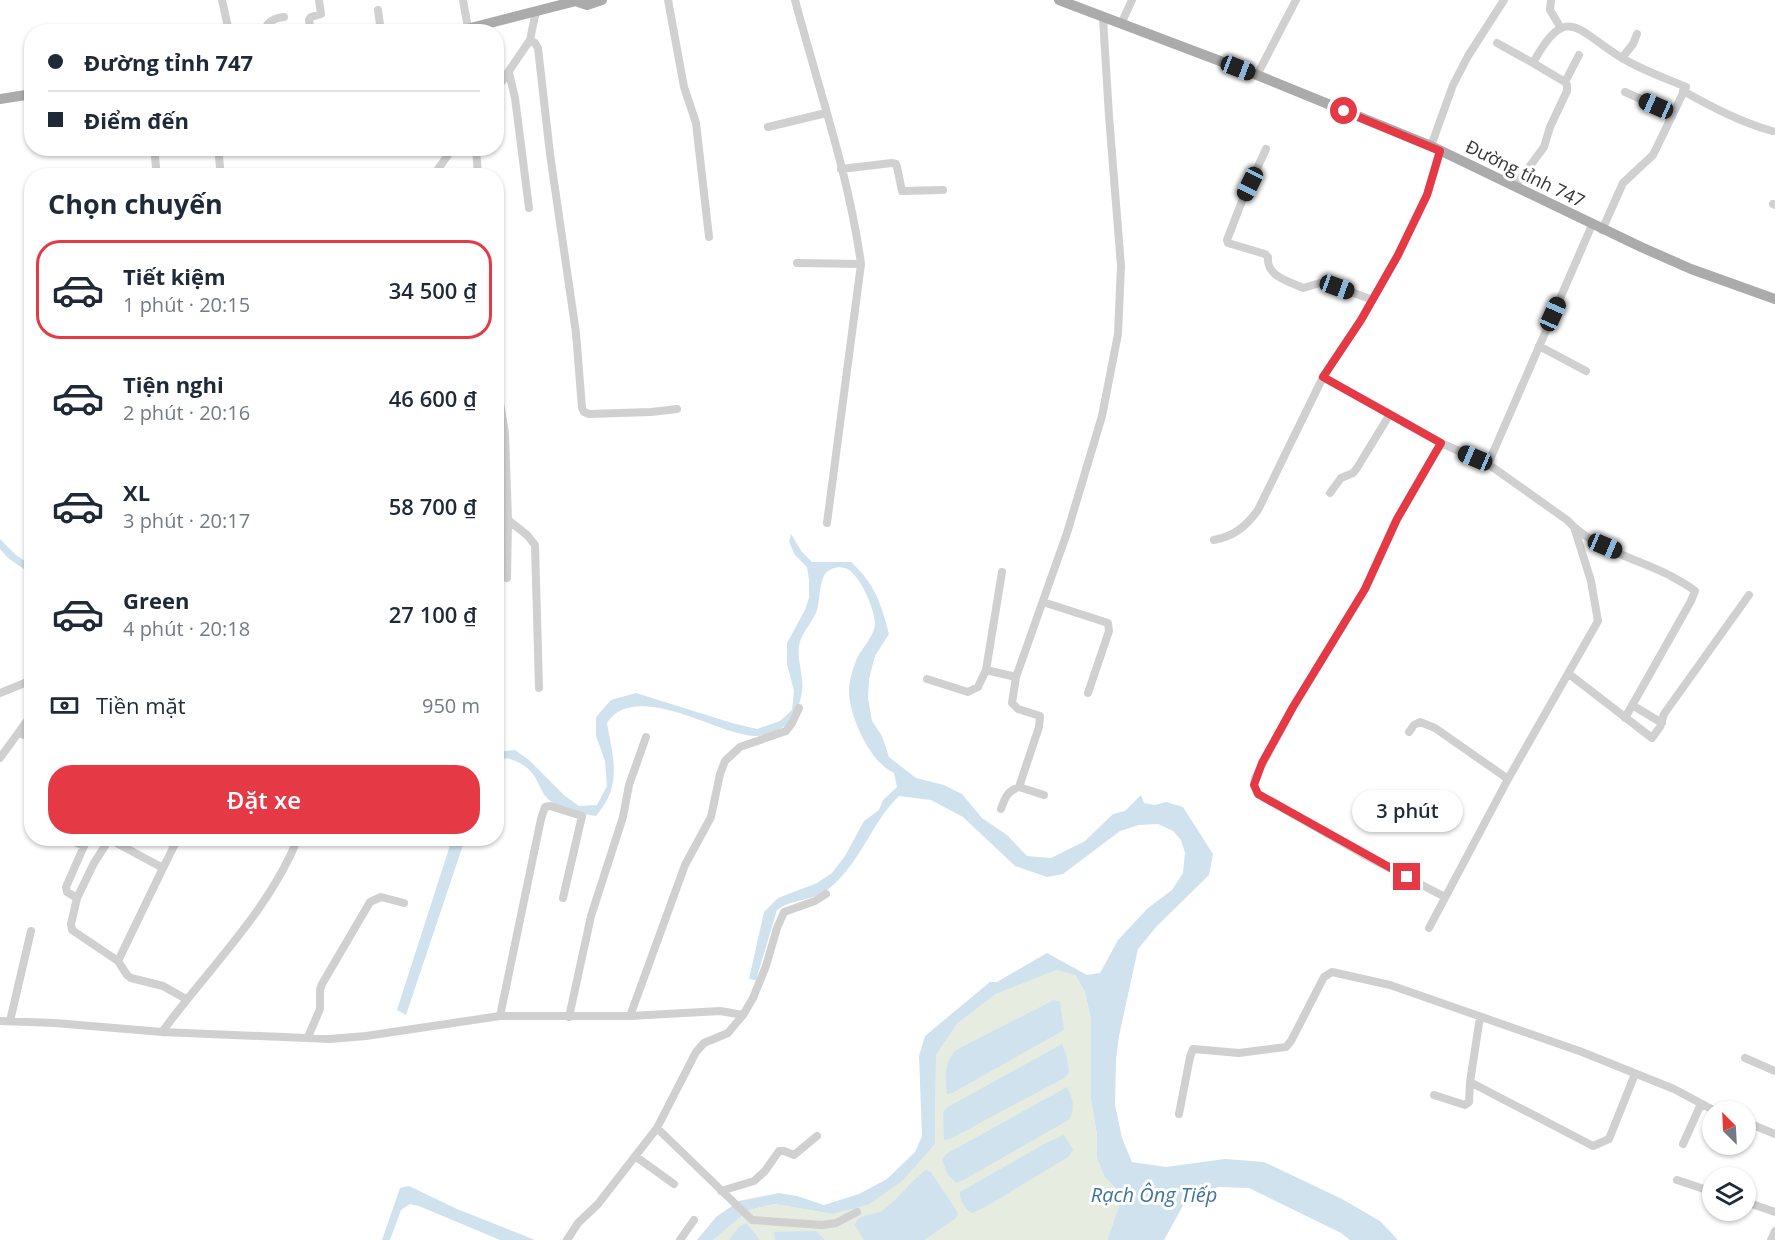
<!DOCTYPE html>
<html lang="vi">
<meta charset="utf-8">
<style>
:root{--surface:#fff;--page:#f2f2f3;--text:#1f2937;--muted:#747a83;--line:#e0e1e3;--accent:#e63946}
body{margin:0;font-family:"Open Sans",sans-serif;background:var(--page);color:var(--text);height:100vh;display:flex;flex-direction:column;font-size:22px;white-space:nowrap}
*{box-sizing:border-box;margin:0}
p{font-size:20px;color:var(--muted)}
.icon{flex:none;width:33px;height:33px;fill:none;stroke:currentColor;stroke-width:2;stroke-linecap:round;stroke-linejoin:round}
.map{position:relative;flex:1;overflow:hidden}
.panel{position:absolute;left:24px;top:168px;width:480px;height:678px;display:flex;flex-direction:column;background:var(--surface);border-radius:24px;box-shadow:0 2px 4px #0004}
.panel>*{flex:none}
.guide{position:absolute;left:24px;top:24px;width:480px;height:132px;border-radius:24px;box-shadow:0 2px 4px #0004;display:grid;align-content:center;height:132px;padding:0 24px;background:var(--surface)}
.needle{width:39px;rotate:336deg}
.controls{position:absolute;left:1702px;top:1101px;display:grid;gap:12px}
.controls a{display:grid;place-items:center;width:54px;height:54px;border-radius:50%;background:var(--surface);box-shadow:0 2px 4px #0004;font-size:30px}
.end{position:absolute;width:27px;height:27px;margin:-14px;border:8px solid #e63946;background:#fff;box-shadow:0 0 0 3px #fff}
.from{border-radius:50%}
.bubble{position:absolute;height:42px;border-radius:21px;background:var(--surface);box-shadow:0 2px 4px #0004;font-size:20px;font-weight:600;line-height:42px;text-align:center}
.car{position:absolute;width:18px;height:36px;margin:-18px -9px;border-radius:8px;box-shadow:0 0 4px 2px #0007;background:linear-gradient(#222 24%,#8ab4d8 0 40%,#222 0 76%,#8ab4d8 0 86%,#222 0)}
.guide b{display:flex;align-items:center;gap:21px;height:57px;font-size:22px}
.guide b+b{border-top:2px solid var(--line)}
.guide i{width:15px;height:15px;background:var(--text)}
ul{padding:0;list-style:none}
li{display:flex;align-items:center;gap:18px;height:99px;margin:0 12px 9px;padding:0 12px;border:3px solid transparent;border-radius:24px}
li div{flex:1}
li b{display:block;font-size:22px}
li em{font-style:normal;font-weight:600}
li.selected{border-color:var(--accent)}
li>.icon{width:54px;height:54px;stroke-width:1.5}
h2{padding:0 24px;font-size:27px;line-height:72px}
.pay{display:flex;align-items:center;gap:15px;height:66px;padding:0 24px;font-size:22px}
.pay p{margin-inline-start:auto}
.cta{display:flex;gap:12px;margin-top:auto;padding:12px 24px}
.cta a{flex:1;height:69px;border-radius:24px;background:var(--accent);color:#fff;font-size:24px;font-weight:600;line-height:69px;text-align:center}
.map>svg:first-child{display:block}
.green{fill:#e6ecdf}
.water{fill:#cfe2ee}
.lines{fill:none;stroke-linecap:round;stroke-linejoin:round}
.minor{stroke:#d0d0d0;stroke-width:8}
.major{stroke:#ababab;stroke-width:10}
.route{stroke:#e63946;stroke-width:8}
.labels{text-anchor:middle;stroke-width:6;stroke-linejoin:round;paint-order:stroke}
.street-label{font-size:18px;fill:#333;stroke:#fff}
.water-label{font-size:20px;font-style:italic;fill:#3f7597;stroke:#fff}
</style>
<div class="map">
<svg width="1775" height="1240" viewBox="0 0 1775 1240">
<rect width="100%" height="100%" fill="#fff"/>
<path class="green" d="M1057,970L1074,974L1085,992L1091,1020V1100L1097,1136V1158L1123,1195L1107,1240H713L749,1210L774,1204L833,1214L868,1205L935,1144L936,1055L958,1023L996,994Z"/>
<path class="water" d="M791,534L802,552L812,562H851C875,584 881,603 889,634L875,656L869,679L868,698L872,721L882,736L889,757L916,778L944,785L962,794L982,818L1007,835L1027,856L1051,858L1085,841L1113,814L1125,811L1141,795L1144,803L1155,805L1166,802L1183,807L1213,854L1209,875L1157,926L1138,949L1119,1036L1116,1059L1115,1105L1122,1138L1132,1162L1166,1167L1225,1159L1264,1162L1342,1199L1380,1221L1398,1240H1350L1341,1233L1249,1188L1218,1187L1185,1202L1164,1240H1107L1123,1195L1105,1177L1097,1158V1135L1091,1100V1020L1085,992L1075,975L1057,970L996,994L958,1023L936,1055L935,1144L902,1181L868,1205L833,1214L774,1204L749,1210L713,1240H697L716,1217L739,1201L779,1193L797,1196L824,1205L859,1194L887,1179L915,1152L922,1136L919,1056L925,1036L990,982H997L1047,953L1087,975L1100,973L1118,940L1148,908L1172,890L1183,873L1185,853L1181,840L1173,831L1158,824L1139,825L1120,831L1063,874L1047,877L1015,866L963,817L931,800L899,796C875,819 864,852 842,876C837,882 828,890 821,894C806,901 790,900 777,910L756,980L749,979L764,912L778,898L817,883L832,873L845,856L864,821L879,810L883,800L897,787L894,773C870,763 848,714 849,689C849,680 854,666 857,658C863,647 876,634 875,622C874,608 859,572 845,568C838,566 830,568 825,574C819,584 820,599 817,610C813,622 801,633 799,646C797,661 804,677 802,691C798,724 773,742 741,734C706,726 632,683 607,723C613,758 623,785 596,816C581,814 557,809 547,798C540,790 538,780 532,773C526,765 516,761 507,758L497,761L496,752L515,750L529,760L565,796L579,806L597,805L607,786L605,761L596,736V717L611,700L636,693L732,723L757,729L780,721L792,710L794,691L787,664V643L805,610L809,598V580L807,567L795,555L789,542Z
M0,539L16,555L31,565V574L8,558L0,549Z
M452,839H465L406,1015L397,1010Z
M1054,1000L1060,1002L1064,1030L952,1093L947,1094C945,1076 944,1063 956,1050Z
M1062,1044L1067,1057L1069,1073L1064,1078L950,1139L944,1140L943,1112L948,1107Z
M1067,1087C1073,1098 1075,1107 1070,1119L967,1178L956,1183L948,1175L942,1160L946,1154Z
M1064,1135L1073,1150L1068,1157L987,1206L972,1213C965,1210 959,1199 960,1192L1046,1143Z
M926,1170L931,1172L956,1210L958,1214L956,1218L924,1240H864L855,1225C858,1213 874,1216 883,1210C899,1199 910,1181 926,1170Z
M409,1186L457,1209L535,1240H500L419,1206L410,1204L401,1210L390,1240H382L400,1188Z
M746,1223L760,1240H729L739,1227Z
M816,1231L825,1240H775L774,1232Z"/>
<g class="lines">
<path class="minor" d="M222,0L229,32
M463,0L468,28
M668,0L684,87L696,123L709,237
M795,0C818,87 849,175 861,264L827,523
M1551,0L1550,10L1559,25
M378,10L381,32
M1121,24L1132,0
M265,32C266,21 275,18 284,17
M311,32L309,20L311,17L321,14L319,0
M530,40L535,43L538,48L550,154L576,333L582,408L584,412L589,414L651,412L677,409
M1497,43L1533,63
M1622,58L1633,44L1637,34
M509,73L515,98L529,208
M1257,75L1296,0
M1565,82L1579,55
M496,90L530,40L536,11
M1683,91C1712,107 1740,122 1772,131
M1625,92L1672,113
M768,127L826,113
M1431,146L1453,85L1468,56L1504,0
M154,148L157,176
M218,148L221,176
M476,148L478,176
M1266,149L1242,201L1227,240L1228,243L1265,254L1268,257C1266,276 1288,281 1303,288L1320,283L1337,287L1373,300
M841,169L892,163L896,164L897,167L902,191L943,190
M433,176L453,148
M1515,186L1544,147L1550,127L1567,91V85L1565,82L1533,63C1567,0 1578,32 1622,58C1642,70 1665,78 1686,87L1653,155L1623,183L1602,230
M1773,204L1775,205
M797,263L861,264
M1539,346L1586,371
M1323,377L1390,414
M496,379L505,433L508,520L527,535L535,545L539,688
M1488,464L1567,520C1593,549 1638,559 1671,576C1679,581 1688,585 1695,591L1691,601L1625,718
M1330,493L1341,478L1353,473L1357,468L1390,414L1441,443
M1214,540C1235,536 1246,526 1258,510L1323,377L1361,320L1398,255L1427,195L1440,151
M507,578L508,520
M1043,602L1108,623L1109,631L1088,693
M986,670L1002,572
M1569,674L1652,738L1660,727L1664,714L1749,595
M927,679L968,692L978,687L986,670L1016,677
M0,693L32,680
M1632,705L1662,723
M1409,732L1414,725L1420,722L1435,728L1508,779
M19,733L32,738
M0,758L32,714
M1044,795L1019,787L1039,727L1040,716L1018,709L1012,703L1016,677L1067,533L1102,416L1118,334L1121,266L1109,116L1103,18
M1001,809C1005,798 1007,791 1019,787
M65,838L84,846L89,838
M84,846L66,887L67,892L77,898L94,863L110,838
M163,868L178,838
M1445,897L1368,857L1258,794L1254,785L1255,778L1293,707L1365,589L1397,519L1441,443L1488,464L1592,225
M77,898L71,924L72,930L118,961L163,868L109,839
M1429,928L1508,779L1598,621L1591,581L1574,527
M118,961L127,975L131,978L163,986L186,999
M500,1016L541,819L545,807L550,806L582,816L563,898
M630,1016L685,865L711,817L720,774L725,761L740,747L786,731L792,723L799,708
M569,1017L591,916L623,817L629,785L646,737
M1480,1017L1470,1082L1593,1146L1609,1139L1635,1074
M0,1021L55,1023L162,1032L330,1039L366,1036L500,1016H630L720,1011L743,1015
M10,1021L31,931
M162,1032C208,969 269,911 298,838
M308,1037L320,1009V990L322,984L370,902L381,897L404,903
M1745,1058L1775,1071
M1434,1095L1465,1105L1469,1102L1470,1082
M1179,1114L1190,1057L1193,1049L1239,1053L1286,1047L1291,1041L1324,977L1332,972L1390,985L1582,1052L1674,1089L1717,1112
M1746,1122L1775,1134
M657,1128L752,1220L822,1225L836,1223L857,1212
M1683,1144L1701,1104
M635,1156L674,1184
M1677,1180L1713,1192
M721,1191L754,1181L765,1171L779,1151H784L794,1155L817,1136
M1746,1202L1775,1212
M567,1240L578,1223L598,1204L657,1128L696,1052L704,1043L728,1033L743,1015L753,998L766,966L777,928L784,912L815,901L826,894
M680,1240L694,1220
M1771,1240L1775,1231"/>
<path class="major" d="M1059,0L1257,75L1431,146L1641,247L1691,269L1775,299
M578,2L587,5L602,0
M455,32L580,0
M0,99L32,94"/>
</g>
<g class="lines">
<path class="route" d="M1344,111L1440,151L1427,195L1398,255L1361,320L1323,377L1441,443L1397,519L1365,589L1293,707L1262,763L1254,785L1258,794L1407,877"/>
</g>
<g class="labels">
<g class="street-label">
<text transform="translate(1525 174) rotate(26)" y="6">Đường tỉnh 747</text>
</g>
<g class="water-label">
<text x="1154" y="1202">Rạch Ông Tiếp</text>
</g>
</g>
</svg>
<div class="controls">
<a><svg class="needle" viewBox="-14 -14 28 28"><path d="M0-13l5 13h-10z" fill="#e53935"/><path d="M0 13l5-13h-10z" fill="#747a83"/></svg></a>
<a><svg class="icon" aria-label="layers" viewBox="0 0 24 24"><path d="M12 4l9 5-9 5-9-5zM3 14l9 5 9-5"/></svg></a>
</div>
<i class="end from" style="left:1344px;top:111px"></i>
<i class="end" style="left:1407px;top:877px"></i>
<div class="bubble" style="left:1352px;top:790px;width:111px">3 phút</div>
<i class="car" style="left:1238px;top:68px;rotate:111deg"></i>
<i class="car" style="left:1656px;top:106px;rotate:294deg"></i>
<i class="car" style="left:1250px;top:184px;rotate:206deg"></i>
<i class="car" style="left:1337px;top:287px;rotate:110deg"></i>
<i class="car" style="left:1553px;top:314px;rotate:24deg"></i>
<i class="car" style="left:1475px;top:458px;rotate:293deg"></i>
<i class="car" style="left:1605px;top:546px;rotate:113deg"></i>
<div class="guide">
<b><i class="from"></i>Đường tỉnh 747</b>
<b><i></i>Điểm đến</b>
</div>
<section class="panel">
<h2>Chọn chuyến</h2>
<ul>
<li class="selected"><svg class="icon" aria-label="car" viewBox="0 0 24 24"><path d="M5 17H2v-5l4-1 3-4h7l3 4 3 1v5h-3M9 17h6M6 11h13"/><circle cx="7" cy="17" r="2"/><circle cx="17" cy="17" r="2"/></svg><div><b>Tiết kiệm</b><p>1 phút · 20:15</p></div><em>34 500 ₫</em></li>
<li><svg class="icon" aria-label="car" viewBox="0 0 24 24"><path d="M5 17H2v-5l4-1 3-4h7l3 4 3 1v5h-3M9 17h6M6 11h13"/><circle cx="7" cy="17" r="2"/><circle cx="17" cy="17" r="2"/></svg><div><b>Tiện nghi</b><p>2 phút · 20:16</p></div><em>46 600 ₫</em></li>
<li><svg class="icon" aria-label="car" viewBox="0 0 24 24"><path d="M5 17H2v-5l4-1 3-4h7l3 4 3 1v5h-3M9 17h6M6 11h13"/><circle cx="7" cy="17" r="2"/><circle cx="17" cy="17" r="2"/></svg><div><b>XL</b><p>3 phút · 20:17</p></div><em>58 700 ₫</em></li>
<li><svg class="icon" aria-label="car" viewBox="0 0 24 24"><path d="M5 17H2v-5l4-1 3-4h7l3 4 3 1v5h-3M9 17h6M6 11h13"/><circle cx="7" cy="17" r="2"/><circle cx="17" cy="17" r="2"/></svg><div><b>Green</b><p>4 phút · 20:18</p></div><em>27 100 ₫</em></li>
</ul>
<div class="pay"><svg class="icon" aria-label="cash" viewBox="0 0 24 24"><path d="M3 7h18v10H3z"/><circle cx="12" cy="12" r="2"/></svg>Tiền mặt<p>950 m</p></div>
<div class="cta"><a>Đặt xe</a></div>
</section>
</div>
